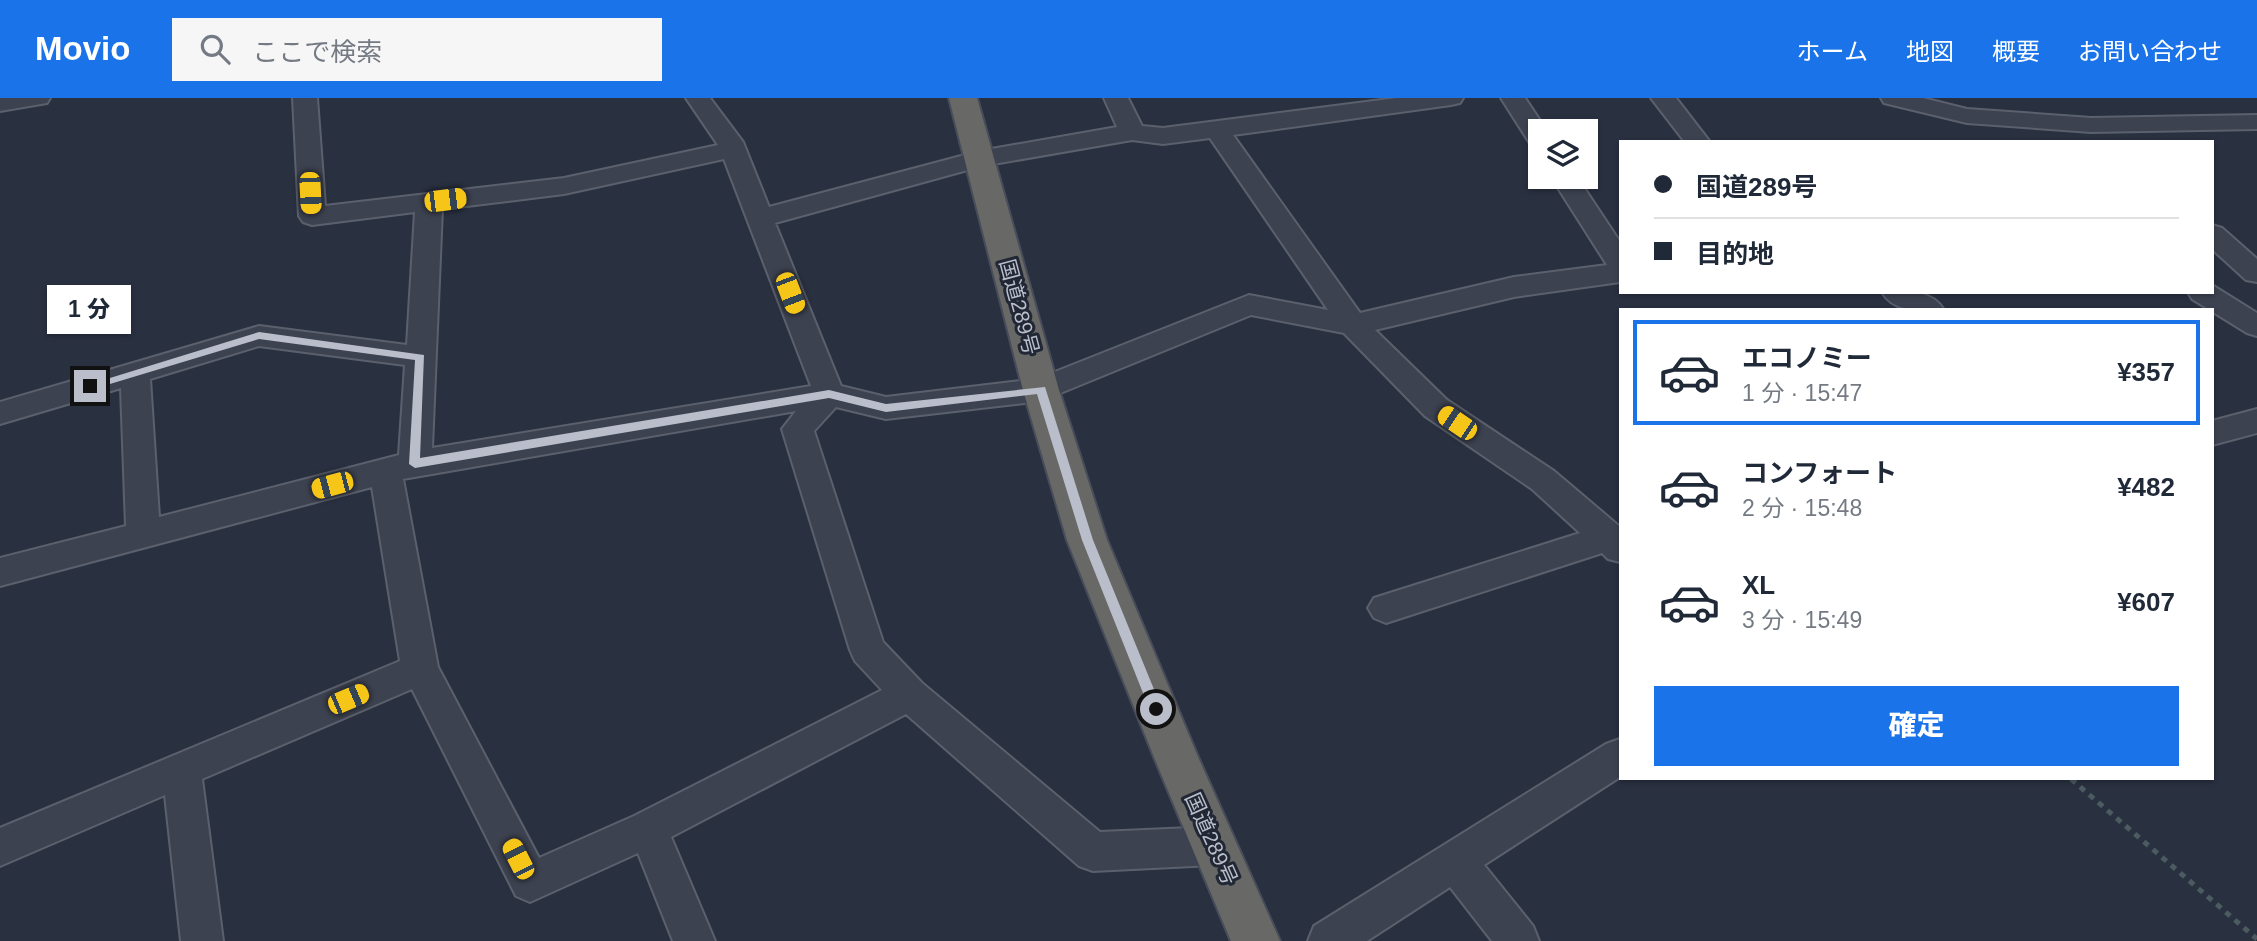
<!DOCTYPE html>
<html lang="ja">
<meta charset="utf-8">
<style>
:root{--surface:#fff;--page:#f6f6f7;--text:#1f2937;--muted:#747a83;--line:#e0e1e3;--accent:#1a73e8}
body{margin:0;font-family:Helvetica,"Noto Sans JP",sans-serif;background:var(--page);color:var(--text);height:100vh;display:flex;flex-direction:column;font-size:26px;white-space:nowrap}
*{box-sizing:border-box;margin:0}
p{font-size:23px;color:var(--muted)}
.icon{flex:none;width:38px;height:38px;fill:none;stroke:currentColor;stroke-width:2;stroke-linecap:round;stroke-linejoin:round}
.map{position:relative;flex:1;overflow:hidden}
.details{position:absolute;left:1619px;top:210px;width:595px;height:472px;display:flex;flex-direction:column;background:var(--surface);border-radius:0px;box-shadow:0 2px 5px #0004}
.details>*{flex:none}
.top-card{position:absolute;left:1619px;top:42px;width:595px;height:154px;border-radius:0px;box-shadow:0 2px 5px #0004;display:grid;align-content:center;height:154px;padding:0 35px;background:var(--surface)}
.buttons{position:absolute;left:1528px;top:21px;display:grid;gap:14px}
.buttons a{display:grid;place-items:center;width:70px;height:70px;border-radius:0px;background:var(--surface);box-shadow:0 2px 5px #0004;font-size:35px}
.end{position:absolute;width:32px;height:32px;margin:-16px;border:9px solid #babeca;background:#111;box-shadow:0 0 0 4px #111}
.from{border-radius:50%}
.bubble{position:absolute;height:49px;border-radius:0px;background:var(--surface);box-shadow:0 2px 5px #0004;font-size:23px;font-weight:800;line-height:49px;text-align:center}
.car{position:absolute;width:21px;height:42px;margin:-21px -10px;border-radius:9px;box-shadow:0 0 5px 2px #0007;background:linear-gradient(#f5c518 24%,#345 0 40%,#f5c518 0 76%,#345 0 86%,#f5c518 0)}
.top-card b{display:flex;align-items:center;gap:24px;height:66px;font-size:26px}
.top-card b+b{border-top:2px solid var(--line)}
.top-card i{width:18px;height:18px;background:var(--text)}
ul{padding:12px 0 0;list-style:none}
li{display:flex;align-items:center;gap:21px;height:105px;margin:0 14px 10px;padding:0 21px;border:4px solid transparent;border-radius:0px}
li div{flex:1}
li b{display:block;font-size:26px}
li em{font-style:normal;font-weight:800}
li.current{border-color:var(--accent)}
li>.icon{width:63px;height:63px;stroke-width:1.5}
.primary-button{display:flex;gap:14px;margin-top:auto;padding:14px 35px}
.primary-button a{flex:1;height:80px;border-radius:0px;background:var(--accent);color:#fff;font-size:28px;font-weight:800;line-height:80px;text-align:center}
header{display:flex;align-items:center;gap:42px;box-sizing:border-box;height:98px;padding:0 35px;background:var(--accent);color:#fff}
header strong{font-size:33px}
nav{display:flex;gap:38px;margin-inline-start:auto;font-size:24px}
.search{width:490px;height:63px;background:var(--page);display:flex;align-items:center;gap:18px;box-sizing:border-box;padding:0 24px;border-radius:0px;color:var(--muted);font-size:26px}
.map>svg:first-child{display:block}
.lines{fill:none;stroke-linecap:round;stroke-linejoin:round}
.minor-casing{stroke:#5b606d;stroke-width:4}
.trunk-casing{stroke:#484d5a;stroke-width:4}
.path{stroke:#4b5b60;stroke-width:5;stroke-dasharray:6 6;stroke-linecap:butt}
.minor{fill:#3d4250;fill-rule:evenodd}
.trunk{fill:#686866;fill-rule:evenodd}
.route{fill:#babeca}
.labels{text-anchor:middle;stroke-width:6;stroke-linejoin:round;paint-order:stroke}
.street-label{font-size:21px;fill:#babeca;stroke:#222735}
</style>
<header>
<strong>Movio</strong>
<div class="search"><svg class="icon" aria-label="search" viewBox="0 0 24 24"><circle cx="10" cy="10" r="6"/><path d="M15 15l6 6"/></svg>ここで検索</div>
<nav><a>ホーム</a><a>地図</a><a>概要</a><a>お問い合わせ</a></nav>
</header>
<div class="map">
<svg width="2257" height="843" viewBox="0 0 2257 843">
<rect width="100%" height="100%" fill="#293040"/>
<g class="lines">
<defs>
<path id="minor" d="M0,0H50L47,5L0,13Z
M293,0H317L325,108L564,80L718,47L686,0H710L743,44L769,109L980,53L1117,29L1104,0H1128L1142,28L1163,30L1397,0H1463L1460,5L1451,7L1233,37L1360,215L1514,179L1607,167L1551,79H1577L1620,144V184L1514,199L1375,232L1447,302L1554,373L1620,429V464L1608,461L1602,455L1386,525L1374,520L1368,510L1374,500L1580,435L1532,391L1425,318L1344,235L1251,217L1041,303L886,321L836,309L814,333L883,544L922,585L1100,734L1213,729L1227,734L1233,748L1227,762L1213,767L1093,773L1079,768L906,616L671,739L715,843H673L638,755L530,804L516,798L412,591L202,681L223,843H181L165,697L0,768V730L400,563L372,389L0,488V460L126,428L121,290L0,326V304L259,228L407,247L415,114L312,127L303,124L299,118ZM1210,40L1328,212L1249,197L1037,281L886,299L841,288L775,125L982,68L1132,42L1163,46ZM724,61L811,288L432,350L442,111L564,96ZM259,248L405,267L399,357L159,419L150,281ZM796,313L782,331L850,552L855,563L882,592L634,718L539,760L438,569L403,381Z
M1501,0H1525L1547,33H1540V50L1531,47Z
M1651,0H1676L1710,44H1685Z
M1881,0H1923L1967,11L2091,20L2257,17V31L2091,34L1967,25L1884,5Z
M2212,127L2222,130L2257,161V184L2246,182L2212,151Z
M2212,187L2257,215V238L2247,235L2192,201L2188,194H2212Z
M1882,194C1904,194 1931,190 1944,212C1922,212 1895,216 1882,194Z
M2257,311V335L2212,347V323Z
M1620,641V679L1484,767L1533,828L1539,843H1492L1450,789L1367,843H1308L1314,828L1606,646Z"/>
<path id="trunk" d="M949,0H977L1059,292L1107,442L1198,659L1280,843H1231L1154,659L1067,442L1023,292Z"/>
</defs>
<use href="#minor" class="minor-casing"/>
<use href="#trunk" class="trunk-casing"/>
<path class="path" d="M2071,681L2257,841"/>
<use href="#minor" class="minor"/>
<use href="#trunk" class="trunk"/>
</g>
<path class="route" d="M259,234L424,257L420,360L829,292L886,306L1045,289L1093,442L1162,611L1156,617L1151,615L1082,442L1037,296L886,314L829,300L415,370L409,366L415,262L259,241L90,292L84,288Z"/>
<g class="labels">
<g class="street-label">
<text transform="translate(1019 209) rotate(75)" y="7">国道289号</text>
<text transform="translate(1211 741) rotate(66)" y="7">国道289号</text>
</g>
</g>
</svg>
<div class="buttons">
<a><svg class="icon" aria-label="layers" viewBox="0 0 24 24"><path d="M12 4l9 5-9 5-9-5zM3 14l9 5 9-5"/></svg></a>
</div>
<i class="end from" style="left:1156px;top:611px"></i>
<i class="end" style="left:90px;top:288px"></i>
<div class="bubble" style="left:47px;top:187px;width:84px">1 分</div>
<i class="car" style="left:310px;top:95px;rotate:177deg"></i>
<i class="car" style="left:445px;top:102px;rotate:83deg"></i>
<i class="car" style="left:790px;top:195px;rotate:159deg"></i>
<i class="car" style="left:1457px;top:325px;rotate:304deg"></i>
<i class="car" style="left:332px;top:387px;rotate:255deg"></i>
<i class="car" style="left:348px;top:601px;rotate:67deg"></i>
<i class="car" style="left:518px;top:761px;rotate:333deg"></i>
<div class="top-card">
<b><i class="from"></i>国道289号</b>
<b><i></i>目的地</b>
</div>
<section class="details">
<ul>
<li class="current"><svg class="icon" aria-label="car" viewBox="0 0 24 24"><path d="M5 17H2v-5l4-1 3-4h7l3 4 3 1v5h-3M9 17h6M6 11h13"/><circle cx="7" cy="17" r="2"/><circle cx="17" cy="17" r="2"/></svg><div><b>エコノミー</b><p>1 分 · 15:47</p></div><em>¥357</em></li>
<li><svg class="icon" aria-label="car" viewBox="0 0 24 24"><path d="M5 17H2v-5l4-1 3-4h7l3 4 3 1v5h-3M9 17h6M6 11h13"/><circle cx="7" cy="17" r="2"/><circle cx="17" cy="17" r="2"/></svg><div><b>コンフォート</b><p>2 分 · 15:48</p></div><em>¥482</em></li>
<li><svg class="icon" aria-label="car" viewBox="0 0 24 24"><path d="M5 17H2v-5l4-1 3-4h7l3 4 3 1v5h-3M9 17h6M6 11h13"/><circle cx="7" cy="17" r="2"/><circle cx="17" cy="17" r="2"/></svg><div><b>XL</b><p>3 分 · 15:49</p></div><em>¥607</em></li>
</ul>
<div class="primary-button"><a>確定</a></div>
</section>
</div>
